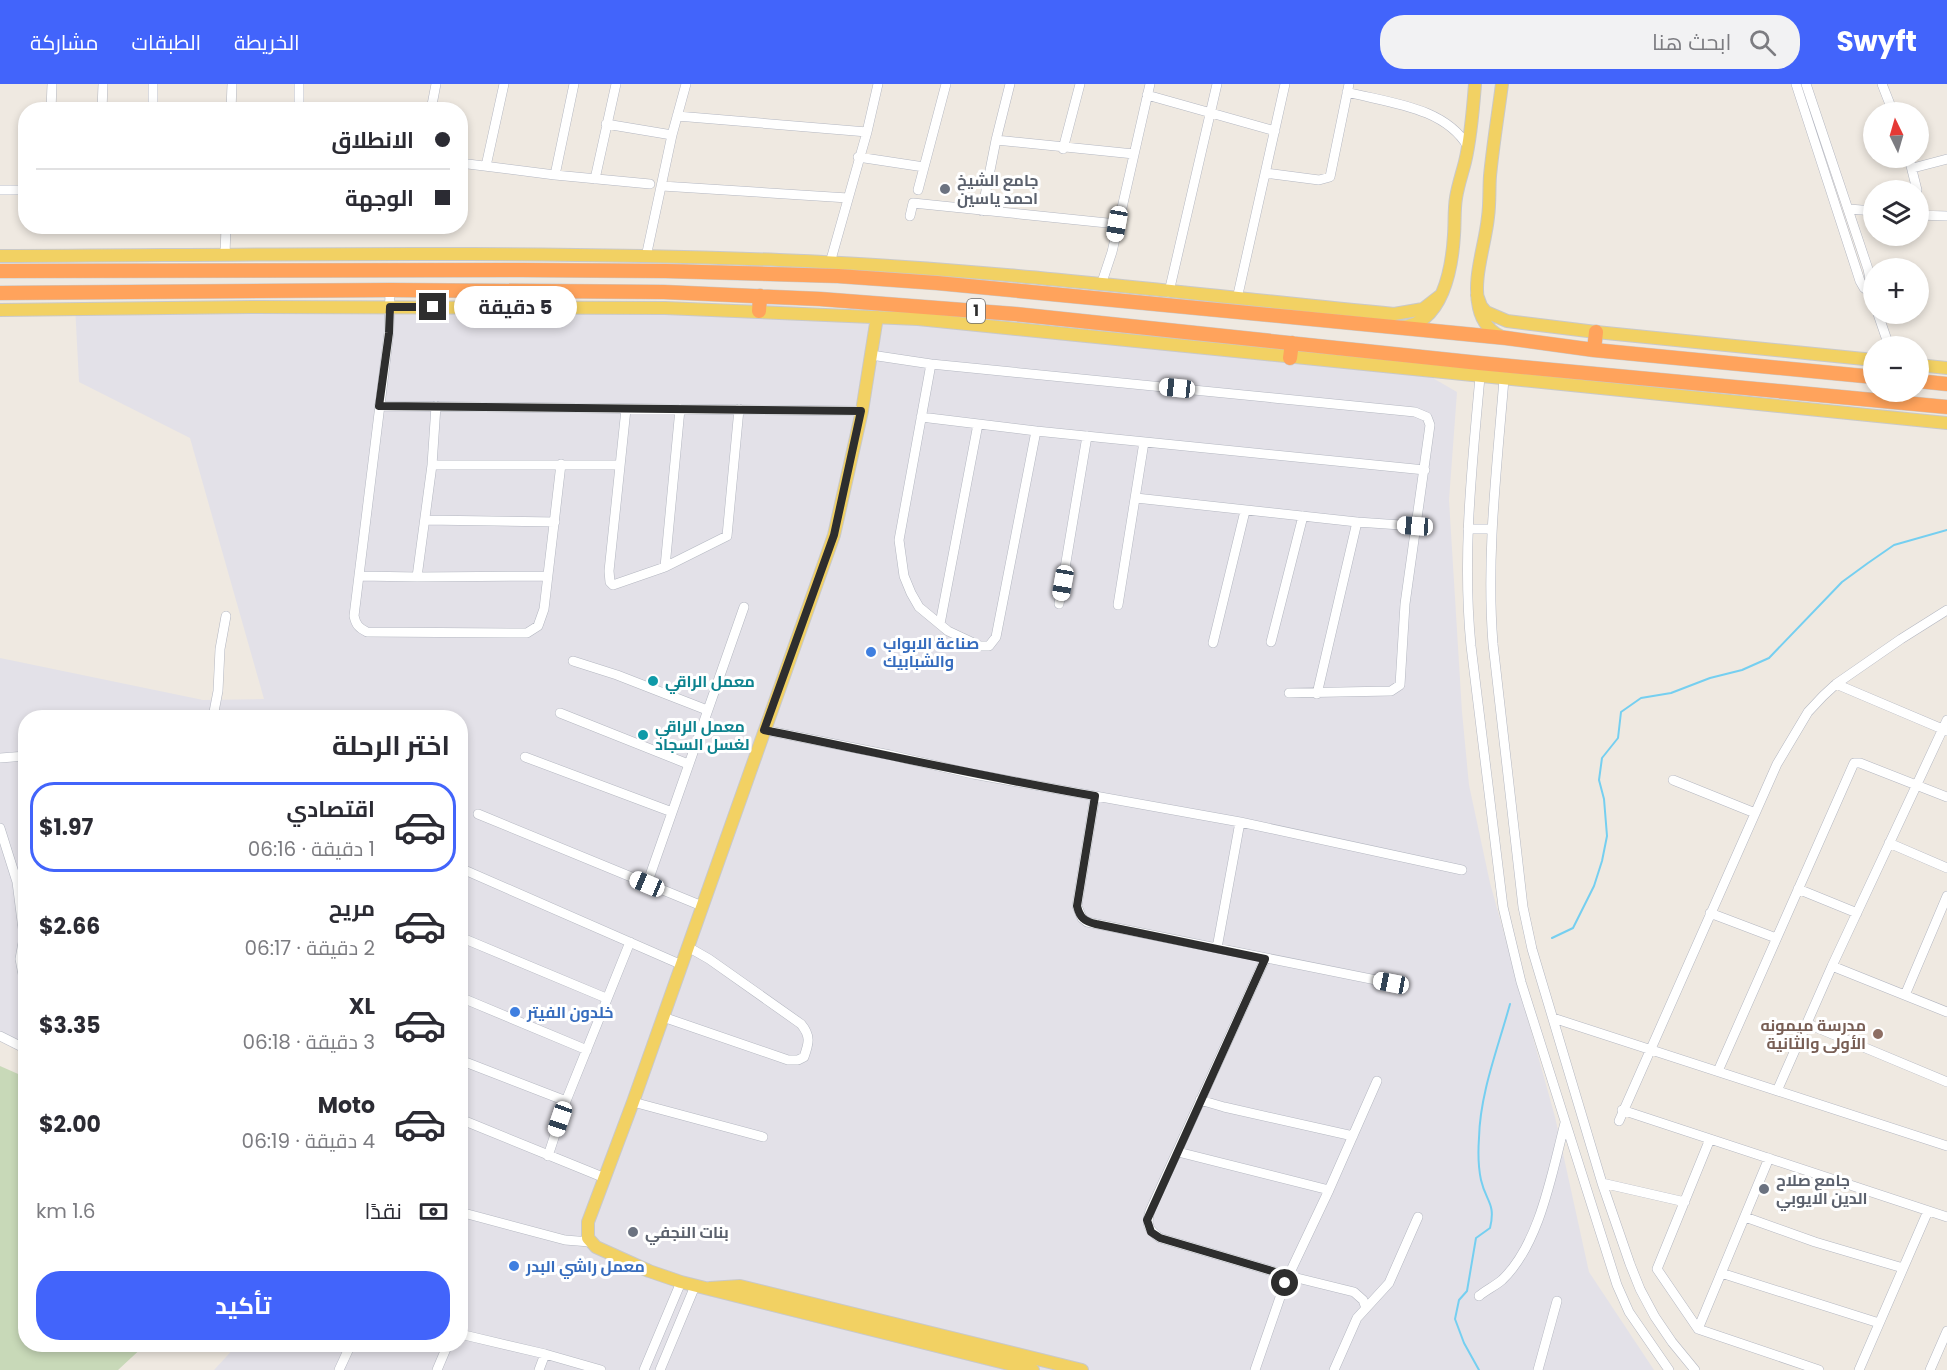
<!DOCTYPE html>
<html lang="ar">
<meta charset="utf-8">
<style>
:root{--surface:#fff;--page:#f2f2f3;--text:#2b2b33;--muted:#7c7c81;--line:#e1e1e2;--accent:#4264fb}
body{margin:0;font-family:Poppins,Cairo,sans-serif;background:var(--page);color:var(--text);direction:rtl;height:100vh;display:flex;flex-direction:column;font-size:22px;white-space:nowrap}
*{box-sizing:border-box;margin:0}
p{font-size:20px;color:var(--muted)}
.icon{flex:none;width:33px;height:33px;fill:none;stroke:currentColor;stroke-width:2;stroke-linecap:round;stroke-linejoin:round}
.map{position:relative;flex:1;overflow:hidden;direction:ltr}
.drawer{position:absolute;left:18px;top:626px;width:450px;height:642px;display:flex;flex-direction:column;background:var(--surface);border-radius:24px;box-shadow:0 3px 9px #0003;direction:rtl}
.drawer>*{flex:none}
.hud{position:absolute;left:18px;top:18px;width:450px;height:132px;border-radius:24px;box-shadow:0 3px 9px #0003;direction:rtl;display:grid;align-content:center;height:132px;padding:0 18px;background:var(--surface)}
.needle{width:39px;rotate:355deg}
.buttons{position:absolute;left:1863px;top:18px;display:grid;gap:12px}
.buttons a{display:grid;place-items:center;width:66px;height:66px;border-radius:50%;background:var(--surface);box-shadow:0 3px 9px #0003;font-size:30px}
.end{position:absolute;width:27px;height:27px;margin:-14px;border:8px solid #2e2e2e;background:#fff;box-shadow:0 0 0 3px #fff}
.from{border-radius:50%}
.bubble{position:absolute;height:42px;border-radius:21px;background:var(--surface);box-shadow:0 3px 9px #0003;font-size:20px;font-weight:700;line-height:42px;text-align:center;direction:rtl}
.car{position:absolute;width:18px;height:36px;margin:-18px -9px;border-radius:8px;box-shadow:0 0 4px 2px #0007;background:linear-gradient(#fff 24%,#345 0 40%,#fff 0 76%,#345 0 86%,#fff 0)}
.hud b{display:flex;align-items:center;gap:21px;height:57px;font-size:22px}
.hud b+b{border-top:2px solid var(--line)}
.hud i{width:15px;height:15px;background:var(--text)}
ul{padding:0;list-style:none}
li{display:flex;align-items:center;gap:18px;height:90px;margin:0 12px 9px;padding:0 6px;border:3px solid transparent;border-radius:24px}
li div{flex:1}
li b{display:block;font-size:22px}
li em{font-style:normal;font-weight:700}
li.on{border-color:var(--accent)}
li>.icon{width:54px;height:54px;stroke-width:1.5}
h2{padding:0 18px;font-size:27px;line-height:72px}
.pay{display:flex;align-items:center;gap:15px;height:66px;padding:0 18px;font-size:22px}
.pay p{margin-inline-start:auto}
.button{display:flex;gap:12px;margin-top:auto;padding:12px 18px}
.button a{flex:1;height:69px;border-radius:24px;background:var(--accent);color:#fff;font-size:24px;font-weight:700;line-height:69px;text-align:center}
header{display:flex;align-items:center;gap:36px;box-sizing:border-box;height:84px;padding:0 30px;background:var(--accent);color:#fff}
header strong{font-size:28px}
nav{display:flex;gap:33px;margin-inline-start:auto;font-size:21px}
.search{width:420px;height:54px;background:var(--page);display:flex;align-items:center;gap:15px;box-sizing:border-box;padding:0 21px;border-radius:24px;color:var(--muted);font-size:22px}
.map>svg:first-child{display:block}
.industrial{fill:#e3e1e8}
.cemetery{fill:#c8d9b8}
.lines{fill:none;stroke-linecap:round;stroke-linejoin:round}
.stream{stroke:#75cff0;stroke-width:2}
.minor-casing{stroke:#b4b7c1;stroke-width:10}
.major-casing{stroke:#c9c9c9;stroke-width:14}
.highway-casing{stroke:#c9c9c9;stroke-width:15}
.minor{stroke:#fff;stroke-width:9}
.major{stroke:#f2d163;stroke-width:12}
.highway{stroke:#ffa35c;stroke-width:14}
.route{stroke:#2e2e2e;stroke-width:8}
.worship-dot{fill:#6b7280;stroke:#fff;stroke-width:2}
.shop-dot{fill:#3f7fe0;stroke:#fff;stroke-width:2}
.culture-dot{fill:#0f9aa8;stroke:#fff;stroke-width:2}
.education-dot{fill:#8d6e63;stroke:#fff;stroke-width:2}
.labels{text-anchor:middle;stroke-width:6;stroke-linejoin:round;paint-order:stroke}
.shield{fill:#fff;stroke:#6d6d6d;stroke-width:1.5}
.shield-label{font-size:15px;font-weight:bold;fill:#2e2e2e}
.worship-label{font-size:16px;font-weight:bold;fill:#5b616d;stroke:#fff;text-anchor:start}
.shop-label{font-size:16px;font-weight:bold;fill:#366cbe;stroke:#fff;text-anchor:start}
.culture-label{font-size:16px;font-weight:bold;fill:#0d838f;stroke:#fff;text-anchor:start}
.education-label{font-size:16px;font-weight:bold;fill:#785e54;stroke:#fff;text-anchor:end}
</style>
<header>
<strong>Swyft</strong>
<div class="search"><svg class="icon" aria-label="search" viewBox="0 0 24 24"><circle cx="10" cy="10" r="6"/><path d="M15 15l6 6"/></svg>ابحث هنا</div>
<nav><a>الخريطة</a><a>الطبقات</a><a>مشاركة</a></nav>
</header>
<div class="map">
<svg width="1947" height="1286" viewBox="0 0 1947 1286">
<rect width="100%" height="100%" fill="#efe9e1"/>
<path class="industrial" d="M362,218L769,220L890,231L1431,293L1457,308L1449,416L1462,628L1469,701L1490,799L1555,1033L1589,1188L1654,1286H214L238,1260H460V633H26L25,961L0,950V574L203,616L264,615L190,354L79,298L75,221Z"/>
<path class="cemetery" d="M0,982L25,993L26,1260H146L118,1286H0Z"/>
<g class="lines">
<path class="stream" d="M1552,854L1573,844L1594,802L1602,777L1607,752L1604,715L1599,696L1602,674L1618,654L1621,628L1641,614L1671,609L1710,594L1742,586L1769,574L1842,498L1868,479L1894,461L1947,446
M1479,1286L1464,1259L1455,1235L1459,1216L1467,1207L1476,1154L1490,1144C1496,1119 1486,1118 1481,1096C1478,1082 1478,1068 1479,1054C1480,1009 1498,964 1510,920"/>
<defs>
<path id="minor" d="M153,0V26
M1796,0L1860,197L1864,204L1872,210
M1806,0L1868,185L1873,211
M1882,0L1893,28
M1347,8C1389,19 1445,23 1468,63
M1147,11L1275,47
M51,26L52,0
M102,26L103,0
M231,26L232,0
M299,26V0
M431,26L436,0
M677,32L867,48
M606,40L672,51
M996,56L1134,70
M1063,65L1080,0
M858,73L924,83
M1909,74L1917,106
M460,79L555,91L650,100
M486,82L504,0
M1913,84L1947,75
M1265,89L1319,96L1330,93L1349,0
M555,91L574,0
M595,95L616,0
M662,102L848,114
M0,106H26
M918,106L946,0
M1918,114L1922,131
M1849,125L1874,127
M982,127L996,56L1010,0
M1918,131L1947,132
M910,132L913,119L1117,140
M225,171L226,142
M646,173L672,51L686,0
M830,179L867,48L878,0
M1101,201L1112,168L1150,0
M390,206L389,248L354,532C356,541 359,544 367,548L527,549L538,542L544,525L561,380
M1169,208L1217,0
M1237,215L1285,0
M1878,230L1889,262
M871,271L931,280L1415,328L1427,333L1430,341L1405,520L1400,601L1391,607L1289,609
M931,280L899,456L904,492L911,509L919,523L948,547L980,562H989L996,553L1036,347
M1480,293C1472,382 1462,472 1471,562L1503,823L1521,898L1617,1201L1629,1228L1669,1286
M1504,295C1497,383 1486,472 1493,560L1523,823L1532,865L1602,1099L1630,1180L1640,1205L1655,1233L1672,1258L1695,1286
M379,322L862,327
M626,325L609,487L610,498L613,501L665,483L727,452L739,325
M921,333L1036,347L1425,386
M432,381H619
M1136,414L1357,438L1415,442
M425,436L555,438
M1468,445H1492
M665,483L680,325
M360,492L417,493L547,492
M417,493L432,381L436,322
M1059,520L1087,352
M1118,521L1144,358
M940,540L978,340
M1271,558L1303,432
M1213,559L1245,427
M573,577L617,591L707,626
M1836,600L1947,647
M1317,610L1357,438
M560,629L688,680
M213,633L218,607L220,565L226,532
M764,646L890,671L973,690L1240,738L1462,786
M525,673L672,728
M0,674L26,672
M1673,696L1755,729
M1095,712L1077,822L1082,834L1087,838L1391,899
M478,730L702,822
M0,744L17,798L24,853L20,875L26,906
M1889,759L1947,784
M460,784L682,881
M647,800L744,523
M1798,805L1857,829
M1710,829L1776,854
M460,853L606,914
M1217,864L1240,738
M1265,875L1150,1127C1146,1140 1148,1146 1160,1154L1289,1192L1354,1208L1363,1216L1366,1224
M1832,882L1947,928
M1905,911L1947,812
M460,913L587,966
M663,933L788,976H798L804,973C809,959 811,952 801,940L709,875L688,863
M1553,934L1947,1062
M1808,940L1947,998
M0,952L26,965
M460,976L566,1017
M1718,987L1854,679H1860L1947,713
M1777,1007L1832,882L1947,636
M1200,1016L1224,1023L1353,1052
M633,1018L763,1053
M1622,1026L1947,1133
M460,1035L605,1094
M1619,1037L1777,680L1808,628L1823,612L1836,600L1901,555L1947,526
M1710,1055L1657,1185L1698,1245L1819,1286
M1178,1068L1329,1106
M548,1072L566,1017L630,858
M1602,1099L1685,1118
M460,1128L565,1156L590,1158
M1745,1133L1815,1158L1903,1184
M1721,1189L1879,1239
M1479,1212C1486,1206 1495,1202 1502,1196C1540,1160 1552,1088 1565,1039
M1698,1245L1769,1074
M460,1250L545,1270L601,1286
M339,1286L351,1260
M437,1286L448,1260
M539,1286L545,1270
M644,1286L681,1198
M660,1286L695,1202
M1255,1286L1285,1199L1329,1106L1377,997
M1334,1286L1357,1234L1389,1199L1418,1133
M1538,1286L1557,1217
M1859,1286L1928,1127
M1930,1286L1947,1247"/>
<path id="major" d="M1502,0C1498,31 1493,61 1490,92C1489,105 1490,119 1488,133C1485,163 1472,194 1479,224C1482,238 1491,249 1505,254
M0,172C259,171 519,166 779,176C984,184 1189,210 1394,230L1423,225L1441,211
M1477,211L1481,222L1486,228L1507,237L1596,248L1874,276
M0,226L251,223L665,224L918,235L1947,339
M877,233L862,327L834,451L633,1018L588,1138V1154L596,1163L649,1187L681,1198L1033,1286
M1401,243C1443,240 1452,184 1454,151C1455,138 1454,126 1456,114C1458,101 1462,90 1465,78C1471,53 1473,26 1475,0
M1918,281L1947,284
M710,1204L740,1202L1082,1286"/>
<path id="highway" d="M0,187L523,186L666,187L838,192L937,199L1301,234L1506,254L1594,266L1874,293
M0,209L390,206L664,208L820,215L1015,230L1479,279L1947,323
M759,227L760,212
M1594,266L1596,248
M1290,274L1292,259
M1918,297L1947,300"/>
</defs>
<use href="#minor" class="minor-casing"/>
<use href="#major" class="major-casing"/>
<use href="#highway" class="highway-casing"/>
<use href="#minor" class="minor"/>
<use href="#major" class="major"/>
<use href="#highway" class="highway"/>
</g>
<g class="lines">
<path class="route" d="M433,223H390L389,249L379,322L861,327L834,451L764,646C874,668 984,693 1095,712L1077,822C1080,834 1084,837 1096,840L1265,875L1147,1136L1151,1148L1160,1154L1289,1192L1285,1199"/>
</g>
<g class="worship-dot">
<circle cx="945" cy="105" r="6"/>
<circle cx="1764" cy="1105" r="6"/>
<circle cx="633" cy="1148" r="6"/>
</g>
<g class="shop-dot">
<circle cx="871" cy="568" r="6"/>
<circle cx="515" cy="928" r="6"/>
<circle cx="514" cy="1182" r="6"/>
</g>
<g class="culture-dot">
<circle cx="653" cy="597" r="6"/>
<circle cx="643" cy="651" r="6"/>
</g>
<circle class="education-dot" cx="1878" cy="950" r="6"/>
<g class="labels">
<rect class="shield" x="967" y="215" width="18" height="24" rx="4.5"/>
<g class="shield-label">
<text x="976" y="232">1</text>
</g>
<g class="worship-label">
<text x="957" y="102">جامع الشيخ<tspan x="957" dy="18">احمد ياسين</tspan></text>
<text x="1776" y="1102">جامع صلاح<tspan x="1776" dy="18">الدين الايوبي</tspan></text>
<text x="645" y="1154">بنات النجفي</text>
</g>
<g class="shop-label">
<text x="883" y="565">صناعة الابواب<tspan x="883" dy="18">والشبابيك</tspan></text>
<text x="527" y="934">خلدون الفيتر</text>
<text x="526" y="1188">معمل راشي البدر</text>
</g>
<g class="culture-label">
<text x="665" y="603">معمل الراقي</text>
<text x="655" y="648">معمل الراقي<tspan x="655" dy="18">لغسل السجاد</tspan></text>
</g>
<g class="education-label">
<text x="1866" y="947">مدرسة ميمونه<tspan x="1866" dy="18">الأولى والثانية</tspan></text>
</g>
</g>
</svg>
<div class="buttons">
<a><svg class="needle" viewBox="-14 -14 28 28"><path d="M0-13l5 13h-10z" fill="#e53935"/><path d="M0 13l5-13h-10z" fill="#7c7c81"/></svg></a>
<a><svg class="icon" aria-label="layers" viewBox="0 0 24 24"><path d="M12 4l9 5-9 5-9-5zM3 14l9 5 9-5"/></svg></a>
<a>+</a>
<a>−</a>
</div>
<i class="end from" style="left:1285px;top:1199px"></i>
<i class="end" style="left:433px;top:223px"></i>
<div class="bubble" style="left:454px;top:202px;width:123px">5 دقيقة</div>
<i class="car" style="left:1117px;top:140px;rotate:190deg"></i>
<i class="car" style="left:1177px;top:304px;rotate:276deg"></i>
<i class="car" style="left:1415px;top:442px;rotate:274deg"></i>
<i class="car" style="left:1063px;top:499px;rotate:190deg"></i>
<i class="car" style="left:647px;top:800px;rotate:293deg"></i>
<i class="car" style="left:1391px;top:899px;rotate:281deg"></i>
<i class="car" style="left:560px;top:1035px;rotate:199deg"></i>
<div class="hud">
<b><i class="from"></i>الانطلاق</b>
<b><i></i>الوجهة</b>
</div>
<section class="drawer">
<h2>اختر الرحلة</h2>
<ul>
<li class="on"><svg class="icon" aria-label="car" viewBox="0 0 24 24"><path d="M5 17H2v-5l4-1 3-4h7l3 4 3 1v5h-3M9 17h6M6 11h13"/><circle cx="7" cy="17" r="2"/><circle cx="17" cy="17" r="2"/></svg><div><b>اقتصادي</b><p>1 دقيقة · 06:16</p></div><em>$1.97</em></li>
<li><svg class="icon" aria-label="car" viewBox="0 0 24 24"><path d="M5 17H2v-5l4-1 3-4h7l3 4 3 1v5h-3M9 17h6M6 11h13"/><circle cx="7" cy="17" r="2"/><circle cx="17" cy="17" r="2"/></svg><div><b>مريح</b><p>2 دقيقة · 06:17</p></div><em>$2.66</em></li>
<li><svg class="icon" aria-label="car" viewBox="0 0 24 24"><path d="M5 17H2v-5l4-1 3-4h7l3 4 3 1v5h-3M9 17h6M6 11h13"/><circle cx="7" cy="17" r="2"/><circle cx="17" cy="17" r="2"/></svg><div><b>XL</b><p>3 دقيقة · 06:18</p></div><em>$3.35</em></li>
<li><svg class="icon" aria-label="car" viewBox="0 0 24 24"><path d="M5 17H2v-5l4-1 3-4h7l3 4 3 1v5h-3M9 17h6M6 11h13"/><circle cx="7" cy="17" r="2"/><circle cx="17" cy="17" r="2"/></svg><div><b>Moto</b><p>4 دقيقة · 06:19</p></div><em>$2.00</em></li>
</ul>
<div class="pay"><svg class="icon" aria-label="cash" viewBox="0 0 24 24"><path d="M3 7h18v10H3z"/><circle cx="12" cy="12" r="2"/></svg>نقدًا<p>1.6 km</p></div>
<div class="button"><a>تأكيد</a></div>
</section>
</div>
